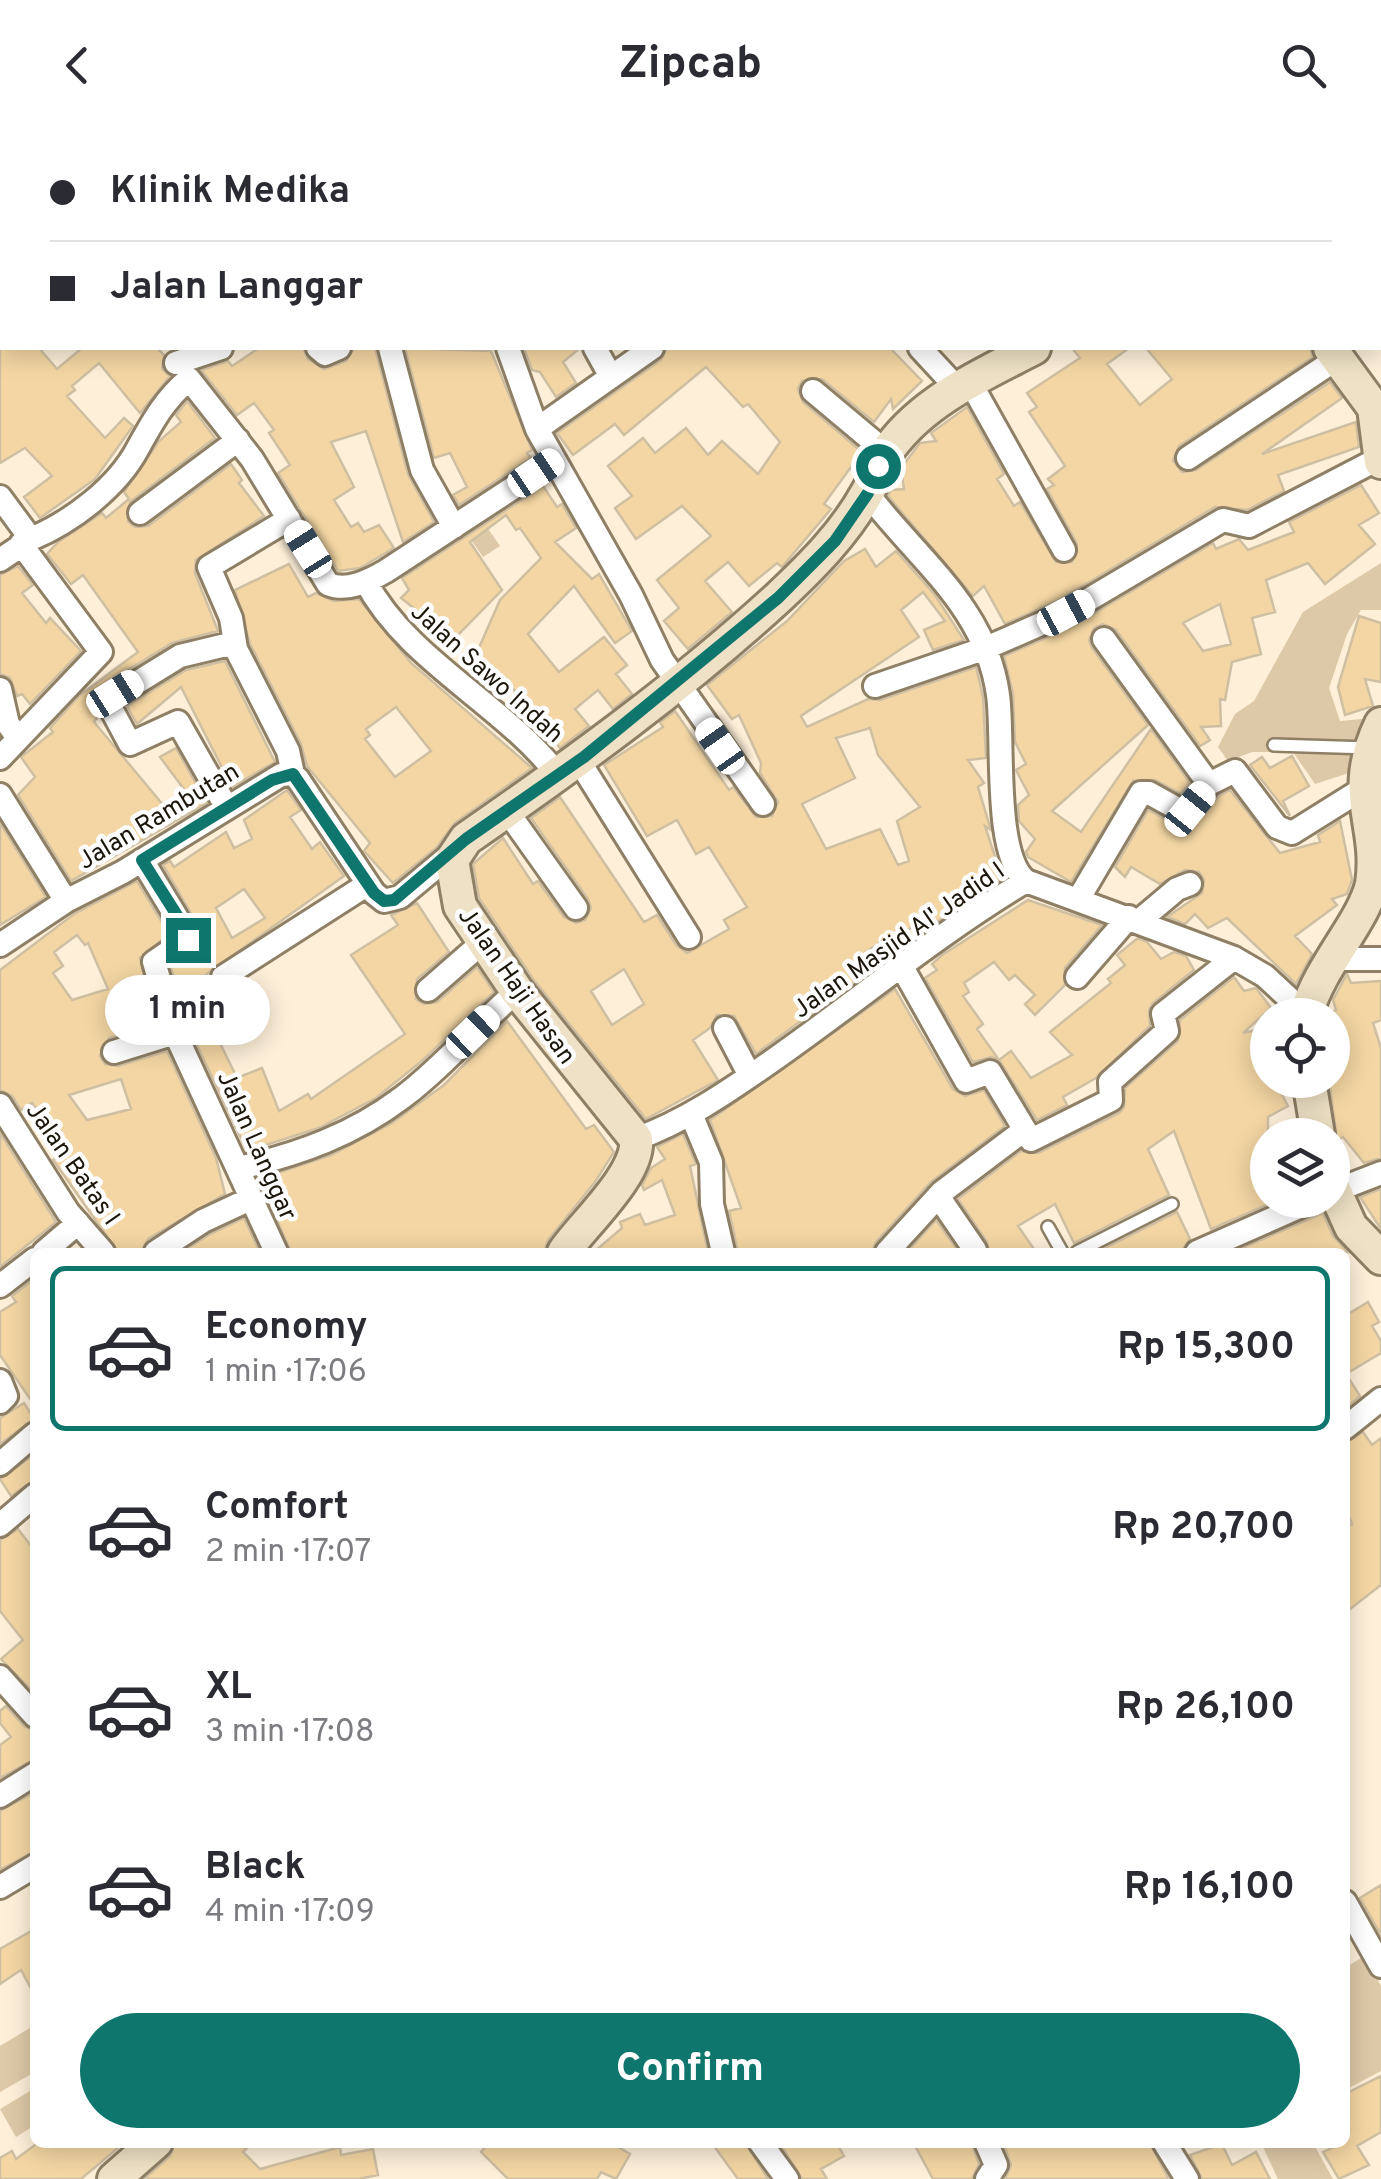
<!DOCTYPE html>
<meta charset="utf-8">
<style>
:root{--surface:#fff;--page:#f7f7f7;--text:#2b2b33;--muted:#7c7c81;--line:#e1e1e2;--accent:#0f766e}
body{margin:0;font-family:Overpass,sans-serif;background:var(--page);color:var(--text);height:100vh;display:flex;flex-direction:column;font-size:38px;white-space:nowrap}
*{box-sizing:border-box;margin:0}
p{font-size:32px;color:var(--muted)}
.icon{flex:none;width:55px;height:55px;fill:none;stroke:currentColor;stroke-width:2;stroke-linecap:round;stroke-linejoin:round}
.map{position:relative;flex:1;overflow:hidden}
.drawer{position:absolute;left:30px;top:1118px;width:1320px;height:900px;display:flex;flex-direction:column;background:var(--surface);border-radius:15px;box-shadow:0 5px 25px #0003}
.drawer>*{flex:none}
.guide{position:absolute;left:0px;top:0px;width:1382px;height:220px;box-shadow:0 5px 25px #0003;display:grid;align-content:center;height:220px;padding:0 50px;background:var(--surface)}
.fabs{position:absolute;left:1250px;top:868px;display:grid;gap:20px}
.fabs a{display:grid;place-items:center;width:100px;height:100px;border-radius:50%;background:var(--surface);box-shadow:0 5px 25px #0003;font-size:50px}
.end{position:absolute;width:45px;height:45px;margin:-22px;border:12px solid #0f766e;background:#fff;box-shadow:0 0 0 5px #fff}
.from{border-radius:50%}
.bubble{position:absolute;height:70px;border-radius:35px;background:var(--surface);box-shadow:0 5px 25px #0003;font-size:32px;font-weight:700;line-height:70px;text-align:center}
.car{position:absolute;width:30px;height:60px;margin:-30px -15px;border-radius:12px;box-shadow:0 0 8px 2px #0007;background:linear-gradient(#fff 24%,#345 0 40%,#fff 0 76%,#345 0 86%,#fff 0)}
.guide b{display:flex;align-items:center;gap:35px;height:95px;font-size:38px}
.guide b+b{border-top:2px solid var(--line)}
.guide i{width:25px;height:25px;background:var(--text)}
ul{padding:18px 0 0;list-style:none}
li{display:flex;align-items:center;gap:30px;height:165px;margin:0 20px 15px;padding:0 30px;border:5px solid transparent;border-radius:15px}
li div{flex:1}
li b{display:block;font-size:38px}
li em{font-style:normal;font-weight:700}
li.selected{border-color:var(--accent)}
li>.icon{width:90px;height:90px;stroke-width:1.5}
.button{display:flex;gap:20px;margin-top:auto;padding:20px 50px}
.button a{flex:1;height:115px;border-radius:60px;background:var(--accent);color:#fff;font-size:40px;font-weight:700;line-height:115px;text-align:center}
header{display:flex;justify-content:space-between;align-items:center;height:130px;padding:0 50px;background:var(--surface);font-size:45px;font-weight:700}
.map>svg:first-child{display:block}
.green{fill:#ddc9a7}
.building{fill:#f3d6a3;stroke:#cfbfa2;stroke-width:2.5;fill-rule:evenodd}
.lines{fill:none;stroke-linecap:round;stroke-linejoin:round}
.lane-casing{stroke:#8e7f65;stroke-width:16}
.street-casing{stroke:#8e7f65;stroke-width:28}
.secondary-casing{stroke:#8e7f65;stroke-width:38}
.lane{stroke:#fff;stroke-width:11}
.street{stroke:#fff;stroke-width:22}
.secondary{stroke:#eee1c5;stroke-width:32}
.route{stroke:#0f766e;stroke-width:12}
.labels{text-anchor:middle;stroke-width:9;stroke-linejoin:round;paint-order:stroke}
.street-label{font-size:25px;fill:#1b150a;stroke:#fefefe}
</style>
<header><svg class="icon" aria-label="back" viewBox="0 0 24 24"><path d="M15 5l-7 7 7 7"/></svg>Zipcab<svg class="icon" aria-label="search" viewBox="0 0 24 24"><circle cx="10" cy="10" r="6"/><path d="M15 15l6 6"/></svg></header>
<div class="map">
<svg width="1381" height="2049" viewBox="0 0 1381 2049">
<rect width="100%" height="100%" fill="#fdefd8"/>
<path class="green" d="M482,390L500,416L483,427L465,401Z
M1381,433V480H1361L1347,504L1329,558L1340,591L1373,588L1358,640L1315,654L1293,622H1252L1228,631L1218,617L1235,584L1254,571L1303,482Z
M1364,1826L1381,1856V1941L1345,1960V1838Z
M35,1895V1942L0,1962V1916Z
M35,1958V1995L16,2007L0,1979Z
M1261,2013H1313L1333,2049H1278Z"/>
<path class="building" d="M0,218H39L57,239L82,218H157L164,225L162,239L170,246L140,283L99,233L72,256L75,260L67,266L105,308L124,288L133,296L95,349L40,388L24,367L52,346L25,318L0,333Z
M259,218H303L308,229L324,239L346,231L354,218H375L408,344L434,392L403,412L366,301L331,312L354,357L334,370L351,397L358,393L364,402L379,395L394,418L360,438L338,441L278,343L290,335L269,303L274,300L254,273L237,285L201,240L228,231L232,236Z
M405,218L491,221L532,320L527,323L531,328L459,375L453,365L467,357L450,323L434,328Z
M524,218H580L563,232L576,253L556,267L540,242L532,240Z
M667,218H890L922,251L893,279L891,269L874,292L822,249L802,251L798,259L803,272L862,322L824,374L831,379L782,437L777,433L749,456L728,432L705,451L732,482L688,519L664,491L679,478L657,450L711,406L682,376L636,409L615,378L632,366L608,336L643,308L655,323L686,298L708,325L722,311L758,344L780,312L748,274L743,277L706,237L624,305L615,294L573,325L557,303L661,230Z
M1072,218H1129L1107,234L1140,275L1172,249L1146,218H1310L1313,227L1179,316L1173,330L1182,342L1196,340L1330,252L1342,268L1262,324L1356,292L1359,317L1278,345L1284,361L1247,380L1215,377L1059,470L1005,494L984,456L973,466L888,366L891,360L904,359L901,338L920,313L936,311L931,303L967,277L1004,344L997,349L1014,376L1020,372L1056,432H1072L1077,414L1047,359L1054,355L1048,349L1065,336L1029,282L1037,277L1027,263L1080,228Z
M187,271L215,308L130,372L128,391L135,397L148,396L231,334L242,350L239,353L264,386L196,430L195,443L218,501L172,513L99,558L92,572L98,586L94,592L169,682L189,666L160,627L176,618L207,673L71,751L18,665L35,647L21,627L53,602L50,598L80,565L138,522L83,445L71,454L47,424L58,412L102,383L106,388L129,369L124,362L159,311L181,292L176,285Z
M1361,355L1379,383L1359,395L1375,414L1325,454L1308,433L1266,450L1275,482L1252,488L1261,524L1232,532L1225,570L1220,569L1221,596L1201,597L1210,610L1200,616L1116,500L1103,494L1094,498L1089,510L1092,518L1148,595L1052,681L1081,702L1151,599L1190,653L1181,664L1155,650L1133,651L1071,752L1028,727L1026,722L1035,709L1019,691L1018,675L1029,665L1016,640L1026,634L1015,612L1013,564L1004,526L1073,496L1213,413L1216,419L1239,409L1248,420L1294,402L1289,392ZM1220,474L1231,514L1203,521L1183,493Z
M543,356L557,377L562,374L576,398L555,412L592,449L599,444L632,501L615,513L574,456L528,504L559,542L604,507L627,535L616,544L632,564L613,579L598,560L575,579L589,596L560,618L510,555L470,538L500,470L541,428L520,398L516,400L506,385L470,412L502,460L453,510L401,468L409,460L402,448Z
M865,419L876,437L896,421L935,465L964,510L933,520L924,500L945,491L923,462L901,480L919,507L801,586L807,597L868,569L880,570L976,537L983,567L986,628L968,630L984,653L978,657L991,700L985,696L1002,748L927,799L922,790L906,801L903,797L866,822L877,835L756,924L734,886L717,885L710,898L693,910L718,950L646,989L533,849L479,768L473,734L503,708L533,754L538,751L564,787L576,793L585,790L591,778L588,769L531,688L560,667L644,792L657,785L676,815L687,823L729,799L724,790L747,777L709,717L696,724L677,690L647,706L604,635L663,597L660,592L675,581L729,660L733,657L756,687L772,686L778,672L760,643L761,633L739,585L732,589L707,555L787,491L844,431ZM870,598L878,625L920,677L897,691L909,731L898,735L880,699L826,719L802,674L855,648L836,608ZM624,839L644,874L612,895L591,861Z
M289,434L308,467L316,463L334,471L359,469L411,533L532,638L455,693L436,718L393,753L364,721L370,713L307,636L301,614L250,514L235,460ZM396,577L431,621L395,647L365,609L370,605L366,599Z
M18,436L33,455L22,463L46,493L50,488L81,521L30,574L22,564L17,566L10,548L0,544V445Z
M1359,486L1381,493V552L1365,549L1373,576L1345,585L1338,557Z
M225,531L275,632L232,657L181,557L137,594L127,576L186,540Z
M1292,626L1309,656L1283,671L1290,686L1250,635L1262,627L1270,638Z
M287,660L301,680L290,687L312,719L320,712L344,746L204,846L224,912L220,913L237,948L262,938L279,981L308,964L311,969L405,904L351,825L398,795L391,785L417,773L449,822L417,849L416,869L424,874L437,872L477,837L494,862L423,930L376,968L319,998L247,1021L189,898L171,838L198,820L204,806L163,735L170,731L174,737L226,702L234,718L252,709L244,690ZM244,759L265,788L232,808L216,778Z
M1230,660L1280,723L1320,712L1318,705L1340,691L1352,750L1347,764L1332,769L1337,775L1295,806L1312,824L1296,854L1227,788L1208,798L1195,784L1185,794L1167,787L1202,763L1204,750L1199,742L1185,740L1160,754L1131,737L1125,747L1115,737L1148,680L1179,696L1190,697L1219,666Z
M0,693L46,767L0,795Z
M137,751L169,804L140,828L156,893L109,908L100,926L105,934L118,936L167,921L216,1028L225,1064L148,1109L141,1122H118L53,1030L67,1022L32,973L21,980L12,966L0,960V840L74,784ZM77,805L85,815L88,813L108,859L72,870L53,843L63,836L54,822ZM121,949L131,979L87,990L69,965Z
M1028,770L1102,795L1065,838V855L1035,885L1025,874L1035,865L1015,845L1009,850L994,832L964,853L969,862L963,866L983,894L977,899L999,930L1011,921L1031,948L1072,925L1050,902L1111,853L1108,849L1125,835L1117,825L1138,808L1147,812L1161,829L1174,822L1186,826L1194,840L1153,873L1149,880L1150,896L1096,948L1063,967L1067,975L1037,990L999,930L991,927L973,932L925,848L937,840L932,834L942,825Z
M1347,844L1351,853L1381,851V890L1373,893L1381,918V1028L1364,1033L1343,1007L1337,1010L1329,950L1332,881L1336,880L1333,870Z
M1234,847L1244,861L1256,858L1271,878L1243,903L1268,897V950H1274L1288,976L1268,987V1070H1278L1211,1099L1174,1001L1148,1019L1169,1065L1074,1113L1055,1074L1018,1096L1036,1122H989L987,1112L958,1069L1021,1021L1038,1023L1119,983L1124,977L1125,958L1178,911L1180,890Z
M895,859L953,959L965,966L984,960L1005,996L931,1052L876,1112L872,1122H738L729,1081L741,1078L710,990Z
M507,891L586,999L594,995L614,1022L595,1052L548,1110L544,1122H291L259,1049L331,1025L392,993L444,955Z
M0,1003L56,1092L0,1137Z
M683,1004L696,1034L690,1036L708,1122H594L622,1098L620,1092L640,1084L645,1095L675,1085L662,1050L644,1060L642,1055L651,1038L665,1029L657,1017Z
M1381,1059V1099L1360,1067Z
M1177,1082L1190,1109L1182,1121L1097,1122Z
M1323,1083L1333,1106L1348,1122H1233Z
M244,1088L260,1122H182L210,1104Z
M936,1090L959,1122H907Z
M35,1148V1276L0,1225V1182L16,1172L12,1166Z
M1368,1172L1379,1192L1372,1196L1381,1211V1223L1346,1244L1360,1266L1345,1279V1186Z
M24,1273L34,1289L0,1314V1288Z
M1363,1302L1372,1315L1381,1308V1455L1345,1483V1399L1352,1394L1345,1376V1313Z
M35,1324V1350L11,1366L0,1349Z
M18,1399L35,1421V1564L1,1529L23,1510L0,1481V1410Z
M6,1576L24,1596L35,1601V1629L0,1648V1615L11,1607L0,1593V1581Z
M35,1662V1721L0,1740V1681Z
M1381,1755V1805L1360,1768Z
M35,1799V1866L21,1840L0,1854V1819Z
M1381,1946V2002L1357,2016L1369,2035L1339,2049L1323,2022L1345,2012V1964Z
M39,2012H125L81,2049H0V2028L12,2021L16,2029Z
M175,2012H253L243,2022L260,2039L340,2017L341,2025L373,2019L378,2045L359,2049H144L170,2026Z
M490,2012H610L630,2024L616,2049L601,2042L597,2049H508L481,2022Z
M711,2012H745L768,2049H738Z
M779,2012H836L844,2026L821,2039L827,2049H802Z
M913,2012H971L979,2034L972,2049H933Z
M1003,2012H1149L1169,2049H1005L1011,2035Z
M1222,2014L1232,2035L1256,2022L1270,2049H1202L1190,2025Z"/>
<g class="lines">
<defs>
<path id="lane" d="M1274,615L1369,618
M1048,1097L1062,1122
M1077,1122L1172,1074"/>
<path id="street" d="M2,0L4,2
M337,0L384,2
M778,0L780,2
M1174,0L1175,2
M641,2L643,0
M924,2L928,0
M0,100L2,99
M318,218L325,224L339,218
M390,218L422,340L454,397
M508,218L537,299L631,465L662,530L763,674
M595,218L611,247
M920,218L957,258
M176,233L221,218
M970,252L1064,420
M813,261L887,323
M537,299L652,218
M1188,328L1338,228
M867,363C917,429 986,477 998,565C1004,606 993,725 1026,751
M0,367L31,409C71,392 117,358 138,318C153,291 165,269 189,249L252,329L328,454C347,462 369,451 386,441L554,331
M140,383L238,310
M289,389L209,437L231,488L236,519L288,621L293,644
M0,430L31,409
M366,452C407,530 503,574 558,645
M1104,509L1209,654
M875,556L986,518L1066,483L1223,390L1249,396L1380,328
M0,559L8,594L18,608
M0,628L101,522L21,414
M579,631L689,807
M0,665L66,771
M227,678L178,592L130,614L107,571L180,526L234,513
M507,681L576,778
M142,730L189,808L154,832L175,903L276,1122
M1079,768L1141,663H1149L1185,683L1209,654L1235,641L1277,697L1292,703L1364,658
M1139,791L1177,759L1190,754
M0,815L66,771L123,742L281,645L293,644L298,649L374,763L384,771L400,767L454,722
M1328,829H1381
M902,837L966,951L990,942L1031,1010L1111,970L1110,952L1167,901L1163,884L1234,828
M223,847L368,754
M1077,847L1129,787
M428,860L484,811
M725,898L750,946
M114,922L175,903
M0,975L68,1082L103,1122
M691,984L711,1032L712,1074L723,1122
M636,1009C685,991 726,963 769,933C855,873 936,805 1026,751L1234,828L1265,846L1306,884
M239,1038C299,1024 353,1005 403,967C444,936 478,895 517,861
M1332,1062L1381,1043
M938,1066L975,1120
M44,1122L78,1093
M156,1122L203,1091L250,1069
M887,1122L942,1062L1023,1001
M1197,1122L1315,1070
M0,1156L35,1129
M0,1251L6,1266L0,1272
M1345,1298L1381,1269
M0,1334L35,1304
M0,1395L35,1365
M0,1547L35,1586
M0,1666L35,1644
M0,1757L35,1736
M1345,1772L1381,1836
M760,2012L787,2049
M986,2012L996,2035L987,2049
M1164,2012L1187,2049"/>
<path id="secondary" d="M1380,34L1381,33
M1330,218L1374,278L1381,332
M1306,885C1319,836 1363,793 1372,754C1381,693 1347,665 1381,594
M1309,950L1318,1005
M1332,1055L1351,1097L1381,1128
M564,1122C583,1094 640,1044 636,1009L517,861L460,776L452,730L466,709C574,634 682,556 779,467C812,436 845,403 867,363C876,348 880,330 891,316C926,269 984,244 1034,218
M114,2049L156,2012"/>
</defs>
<use href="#lane" class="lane-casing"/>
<use href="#street" class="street-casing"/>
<use href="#secondary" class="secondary-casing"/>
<use href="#lane" class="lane"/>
<use href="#street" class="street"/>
<use href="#secondary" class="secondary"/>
</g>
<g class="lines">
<path class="route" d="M188,810L178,787L142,730L272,650L293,644L374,763L384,771L394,770L466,709L584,627L778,468L835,411L868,363L878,336"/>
</g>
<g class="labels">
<g class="street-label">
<text transform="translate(488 542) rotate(42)" y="9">Jalan Sawo Indah</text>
<text transform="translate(158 685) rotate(-31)" y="9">Jalan Rambutan</text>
<text transform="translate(898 809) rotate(-35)" y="9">Jalan Masjid Al' Jadid I</text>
<text transform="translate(518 855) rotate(55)" y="9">Jalan Haji Hasan</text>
<text transform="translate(258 1015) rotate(66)" y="9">Jalan Langgar</text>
<text transform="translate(74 1033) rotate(55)" y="9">Jalan Batas I</text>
</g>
</g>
</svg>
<div class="fabs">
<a><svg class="icon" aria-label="locate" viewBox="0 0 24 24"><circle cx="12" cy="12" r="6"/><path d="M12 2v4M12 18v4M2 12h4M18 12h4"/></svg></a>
<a><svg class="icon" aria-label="layers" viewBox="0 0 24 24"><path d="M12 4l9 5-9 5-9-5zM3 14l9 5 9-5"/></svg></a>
</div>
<i class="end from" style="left:878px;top:336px"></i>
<i class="end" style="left:188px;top:810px"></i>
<div class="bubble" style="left:105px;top:845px;width:165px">1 min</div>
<i class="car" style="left:536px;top:343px;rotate:56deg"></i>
<i class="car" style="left:308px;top:419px;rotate:328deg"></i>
<i class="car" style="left:1066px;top:483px;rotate:62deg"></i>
<i class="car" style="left:115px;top:564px;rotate:58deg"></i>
<i class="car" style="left:720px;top:616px;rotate:325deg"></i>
<i class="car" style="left:1190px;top:679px;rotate:39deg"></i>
<i class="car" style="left:473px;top:902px;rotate:46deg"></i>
<div class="guide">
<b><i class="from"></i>Klinik Medika</b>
<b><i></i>Jalan Langgar</b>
</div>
<section class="drawer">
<ul>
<li class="selected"><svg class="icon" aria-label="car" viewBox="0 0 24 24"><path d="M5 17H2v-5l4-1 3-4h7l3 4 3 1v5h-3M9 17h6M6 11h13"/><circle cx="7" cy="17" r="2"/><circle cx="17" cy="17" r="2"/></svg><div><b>Economy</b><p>1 min · 17:06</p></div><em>Rp 15,300</em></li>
<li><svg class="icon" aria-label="car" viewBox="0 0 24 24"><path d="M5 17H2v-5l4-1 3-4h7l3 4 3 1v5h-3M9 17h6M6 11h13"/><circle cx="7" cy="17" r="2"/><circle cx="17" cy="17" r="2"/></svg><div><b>Comfort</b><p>2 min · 17:07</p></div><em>Rp 20,700</em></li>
<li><svg class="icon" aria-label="car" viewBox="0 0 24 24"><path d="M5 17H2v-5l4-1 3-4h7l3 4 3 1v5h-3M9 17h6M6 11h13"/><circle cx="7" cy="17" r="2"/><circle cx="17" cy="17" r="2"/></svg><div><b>XL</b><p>3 min · 17:08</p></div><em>Rp 26,100</em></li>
<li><svg class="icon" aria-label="car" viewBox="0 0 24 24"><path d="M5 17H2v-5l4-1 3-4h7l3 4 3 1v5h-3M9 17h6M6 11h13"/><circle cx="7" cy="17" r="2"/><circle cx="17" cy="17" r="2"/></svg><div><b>Black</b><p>4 min · 17:09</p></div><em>Rp 16,100</em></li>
</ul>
<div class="button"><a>Confirm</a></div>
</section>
</div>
